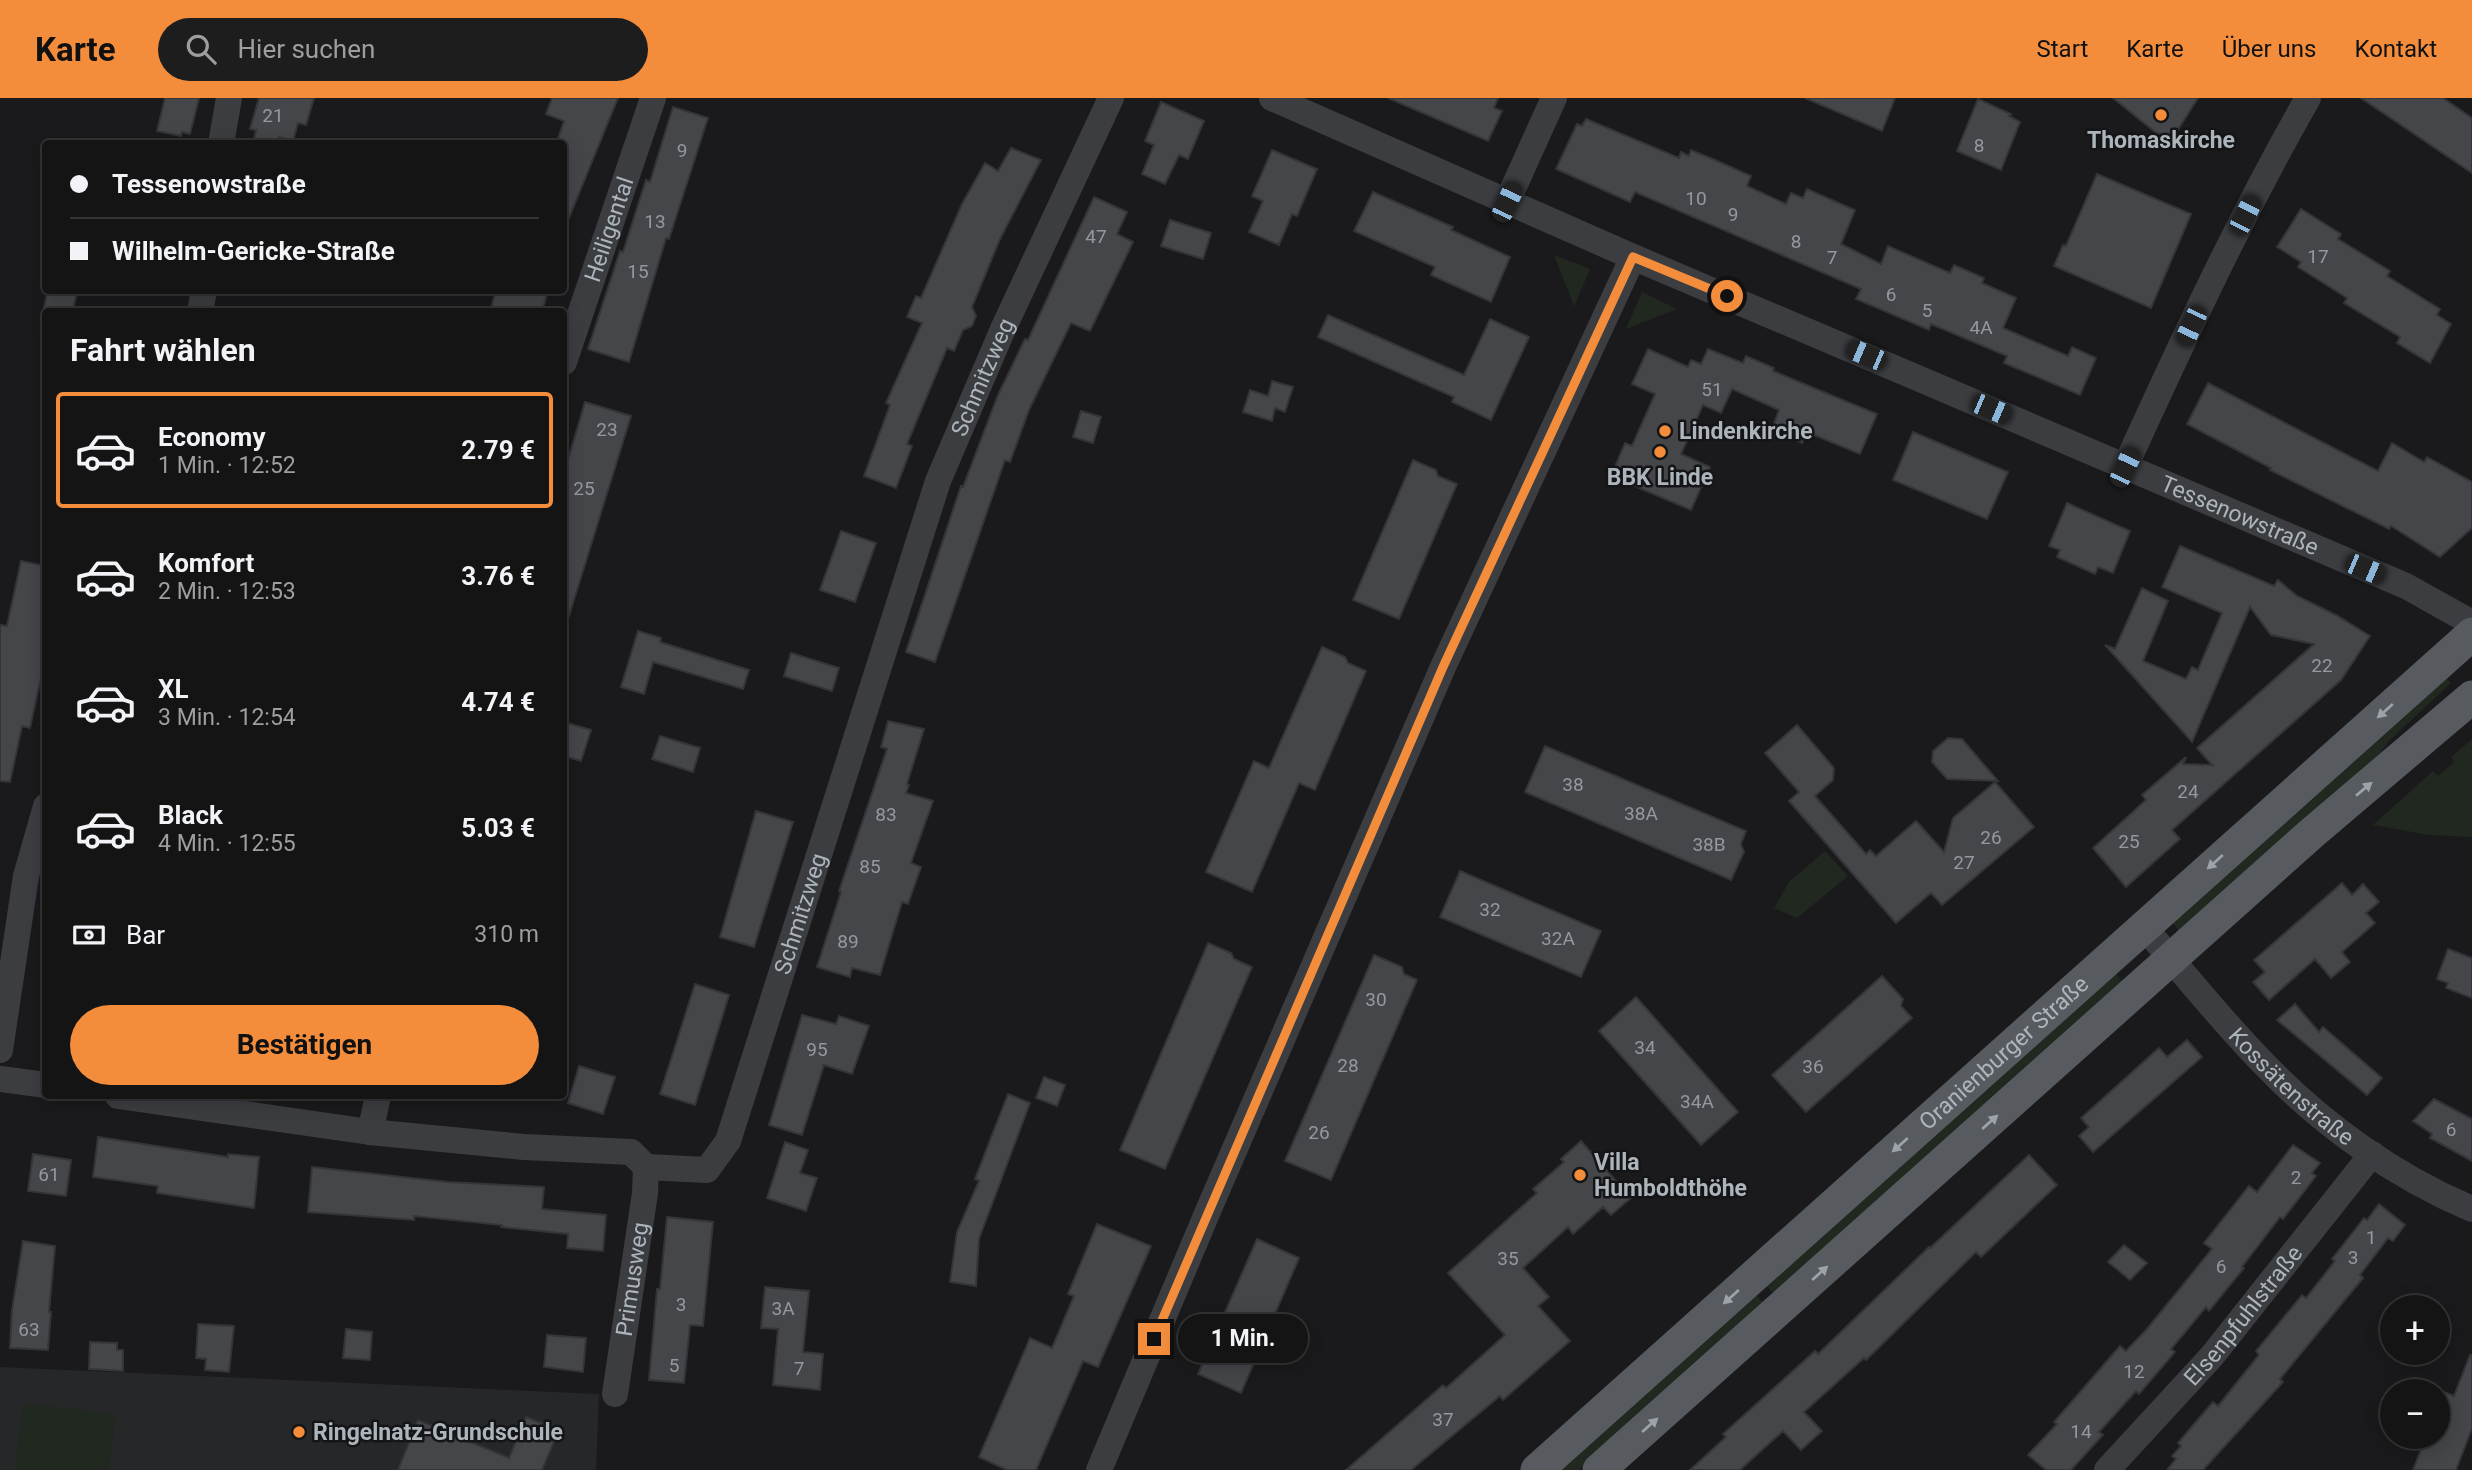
<!DOCTYPE html>
<html lang="de">
<meta charset="utf-8">
<style>
:root{--surface:#141415;--page:#1d1d1e;--text:#f1f3f6;--muted:#9d9ea0;--line:#333334;--accent:#f38d3c}
body{margin:0;font-family:Roboto,sans-serif;background:var(--page);color:var(--text);height:100vh;display:flex;flex-direction:column;font-size:26px;white-space:nowrap}
*{box-sizing:border-box;margin:0}
p{font-size:23px;color:var(--muted)}
.icon{flex:none;width:38px;height:38px;fill:none;stroke:currentColor;stroke-width:2;stroke-linecap:round;stroke-linejoin:round}
.map{position:relative;flex:1;overflow:hidden}
.side{position:absolute;left:42px;top:210px;width:525px;height:791px;display:flex;flex-direction:column;background:var(--surface);border-radius:7px;box-shadow:0 4px 18px #0003,0 0 0 2px var(--line)}
.side>*{flex:none}
.hud{position:absolute;left:42px;top:42px;width:525px;height:154px;border-radius:7px;box-shadow:0 4px 18px #0003,0 0 0 2px var(--line);display:grid;align-content:center;height:154px;padding:0 28px;background:var(--surface)}
.tools{position:absolute;left:2380px;top:1197px;display:grid;gap:14px}
.tools a{display:grid;place-items:center;width:70px;height:70px;border-radius:50%;background:var(--surface);box-shadow:0 4px 18px #0003,0 0 0 2px var(--line);font-size:35px}
.end{position:absolute;width:32px;height:32px;margin:-16px;border:9px solid #f38d3c;background:#111;box-shadow:0 0 0 4px #111}
.from{border-radius:50%}
.bubble{position:absolute;height:49px;border-radius:24px;background:var(--surface);box-shadow:0 4px 18px #0003,0 0 0 2px var(--line);font-size:23px;font-weight:700;line-height:49px;text-align:center}
.car{position:absolute;width:21px;height:42px;margin:-21px -10px;border-radius:9px;box-shadow:0 0 5px 2px #0007;background:linear-gradient(#222 24%,#8ab4d8 0 40%,#222 0 76%,#8ab4d8 0 86%,#222 0)}
.hud b{display:flex;align-items:center;gap:24px;height:66px;font-size:26px}
.hud b+b{border-top:2px solid var(--line)}
.hud i{width:18px;height:18px;background:var(--text)}
ul{padding:0;list-style:none}
li{display:flex;align-items:center;gap:21px;height:116px;margin:0 14px 10px;padding:0 14px;border:4px solid transparent;border-radius:7px}
li div{flex:1}
li b{display:block;font-size:26px}
li em{font-style:normal;font-weight:700}
li.active{border-color:var(--accent)}
li>.icon{width:63px;height:63px;stroke-width:1.5}
h2{padding:0 28px;font-size:32px;line-height:84px}
.pay{display:flex;align-items:center;gap:18px;height:77px;padding:0 28px;font-size:26px}
.pay p{margin-inline-start:auto}
.action{display:flex;gap:14px;margin-top:auto;padding:14px 28px}
.action a{flex:1;height:80px;border-radius:42px;background:var(--accent);color:#111;font-size:28px;font-weight:700;line-height:80px;text-align:center}
header{display:flex;align-items:center;gap:42px;box-sizing:border-box;height:98px;padding:0 35px;background:var(--accent);color:#111}
header strong{font-size:33px}
nav{display:flex;gap:38px;margin-inline-start:auto;font-size:24px}
.search{width:490px;height:63px;background:var(--page);display:flex;align-items:center;gap:18px;box-sizing:border-box;padding:0 24px;border-radius:38px;color:var(--muted);font-size:26px}
.map>svg:first-child{display:block}
.built{fill:#262729}
.green{fill:#202820}
.building{fill:#444649;stroke:#343538;stroke-width:2}
.lines{fill:none;stroke-linecap:round;stroke-linejoin:round}
.minor{stroke:#3b3d41;stroke-width:26}
.major{stroke:#575b60;stroke-width:33}
.oneway{fill:#9ca3aa}
.route{stroke:#f38d3c;stroke-width:9}
.poi-dot{fill:#f38d3c;stroke:#151517;stroke-width:2.5}
.labels{text-anchor:middle;stroke-width:5;stroke-linejoin:round;paint-order:stroke}
.number-label{font-size:19px;fill:#93999f}
.poi-label{font-size:23px;font-weight:bold;fill:#adb5bc;stroke:#151517;text-anchor:start}
.street-label{font-size:23px;fill:#adb5bc;stroke:#151517}
</style>
<header>
<strong>Karte</strong>
<div class="search"><svg class="icon" aria-label="search" viewBox="0 0 24 24"><circle cx="10" cy="10" r="6"/><path d="M15 15l6 6"/></svg>Hier suchen</div>
<nav><a>Start</a><a>Karte</a><a>Über uns</a><a>Kontakt</a></nav>
</header>
<div class="map">
<svg width="2472" height="1372" viewBox="0 0 2472 1372">
<rect width="100%" height="100%" fill="#1a1a1c"/>
<path class="built" d="M0,1269L599,1296L596,1372H0Z"/>
<path class="green" d="M1554,157L1590,171L1574,209V208Z
M1642,194L1677,211L1626,231Z
M2443,576L2451,585L2389,643L2376,661L2181,835L2169,821Z
M2472,641V739L2429,737L2373,727L2433,673L2438,678L2454,664L2451,659Z
M1825,753L1848,778L1797,820L1774,810L1789,784Z
M2113,872L2124,885L1775,1197L1763,1184Z
M1754,1194L1765,1207L1579,1372H1555Z
M23,1305L115,1316L109,1372H15Z"/>
<path class="building" d="M165,0H199L190,36L182,34L181,38L157,33Z
M259,0H314L306,27L298,25L293,43L279,39L277,46H253L256,32L250,31Z
M552,0H618L564,132V46H556L564,23L546,16Z
M1388,0H1498L1494,10L1502,13L1488,43Z
M1805,0H1895L1882,33Z
M2113,0H2198L2172,41L2155,34Z
M2361,0H2443L2472,20V75Z
M1978,1L2011,16L2009,18L2020,24L2001,72L1957,53Z
M1161,4L1204,23L1188,61L1179,57L1165,86L1142,76L1154,47L1145,43Z
M673,9L708,20L669,141L666,140L629,264L588,251L620,153L623,154L646,82L650,84Z
M1586,21L1679,60L1681,54L1689,58L1691,52L1715,62L1751,78L1747,88L1786,106L1791,95L1803,100L1807,91L1855,112L1841,146L1881,166L1888,148L1950,175L1954,167L1984,180L1982,185L2016,200L2003,230L2068,258L2072,249L2096,260L2080,297L2004,265L2007,258L1931,226L1929,232L1856,201L1861,191L1635,94L1630,104L1556,71L1577,26L1582,28Z
M1011,50L1041,62L1000,141L972,209L976,218L972,228L963,232L954,253L947,250L907,346L912,348L896,390L864,378L890,307L886,305L922,225L907,219L916,198L921,200L962,106L985,65L998,73Z
M1272,52L1317,71L1297,118L1292,116L1279,147L1249,134L1263,103L1252,98Z
M2097,76L2191,116L2151,210L2054,168L2063,147L2066,148Z
M1373,94L1453,129L1451,132L1510,159L1491,204L1431,177L1435,169L1354,133Z
M1094,99L1127,114L1117,136L1133,144L1090,233L1071,225L1029,312L1010,364L1005,362L935,564L906,554L961,388L963,389L998,297L1025,241L1028,242Z
M2301,111L2341,136L2338,141L2390,173L2387,178L2440,211L2437,217L2451,226L2430,265L2397,245L2400,239L2344,205L2347,200L2298,169L2301,164L2277,149Z
M1170,122L1211,135L1203,161L1161,148Z
M48,192H78L72,214H43Z
M496,192H548L542,214H490Z
M1328,217L1464,277L1490,221L1529,239L1491,322L1452,304L1454,299L1318,239Z
M1648,251L1688,269L1691,262L1701,266L1708,251L1743,265L1746,258L1774,270L1773,273L1877,316L1860,356L1807,334L1802,345L1772,331L1779,312L1732,291L1721,315L1703,307L1681,356L1710,369L1691,412L1611,378L1625,345L1632,348L1655,296L1632,286Z
M1272,283L1293,289L1285,314L1275,310L1272,323L1243,314L1250,292L1268,298Z
M2208,285L2378,373L2392,345L2424,364L2427,359L2472,384V430L2440,459L2391,428L2389,431L2270,372L2271,370L2187,326Z
M585,304L631,318L569,518H564V375Z
M1081,313L1101,319L1093,345L1073,339Z
M1913,334L2008,374L1987,421L1893,382Z
M1413,362L1436,372L1438,378L1457,386L1399,521L1353,502Z
M2067,405L2130,433L2113,475L2098,469L2095,476L2057,459L2060,452L2049,448Z
M841,433L876,445L855,504L820,492Z
M2180,448L2274,488L2278,482L2297,498L2336,517L2370,538L2341,582L2172,732L2180,741L2126,789L2093,750L2146,702L2142,697L2186,659L2183,666L2212,667L2197,650L2314,546L2271,537L2250,509L2192,644L2105,547L2115,551L2142,490L2168,503L2143,563L2186,581L2192,569L2198,572L2222,515L2162,489Z
M21,463L46,468V571L43,570L30,630L22,628L10,684L0,683V527L7,528Z
M638,533L661,540L660,544L749,572L743,591L653,564L644,596L621,589Z
M1322,549L1345,559L1348,565L1366,573L1315,692L1299,685L1252,794L1206,774L1254,663L1269,670Z
M791,555L839,570L832,593L784,578Z
M888,623L924,631L907,686L909,687L906,695L933,703L911,765L921,769L908,806L902,804L880,877L852,870L850,879L817,869L841,794L839,793L887,651L881,649Z
M564,624L591,632L581,663L564,658Z
M1797,627L1834,670L1833,682L1815,698L1866,756L1870,752L1876,758L1916,723L1944,754L1953,720L1995,684L2034,729L1942,807L1931,795L1896,825L1789,703L1799,694L1765,655Z
M660,638L700,650L693,674L652,661Z
M1948,640L1962,641L1998,683L1947,681L1932,664L1933,653Z
M1545,648L1746,733L1741,746L1744,754L1731,782L1525,694Z
M756,713L793,724L754,849L720,839Z
M1460,773L1601,833L1581,879L1440,819Z
M2342,785L2352,797L2363,786L2379,804L2366,815L2375,825L2342,854L2350,864L2331,880L2315,861L2269,902L2253,884L2265,874L2254,862Z
M1208,845L1231,855L1234,861L1252,869L1165,1071L1120,1052Z
M2448,851L2472,860V900L2446,890L2448,885L2437,881Z
M1374,857L1402,869L1404,876L1417,882L1331,1082L1285,1063Z
M1882,878L1903,901L1901,908L1912,920L1806,1014L1772,977Z
M695,886L729,897L695,1007L660,996Z
M1636,899L1738,1014L1701,1047L1599,933Z
M2295,906L2319,934L2323,929L2382,980L2367,997L2277,922Z
M802,917L836,926L839,918L869,928L852,976L824,967L802,1037L769,1027Z
M2187,942L2202,959L2093,1054L2079,1038L2089,1029L2081,1020L2159,950L2167,959Z
M579,968L615,979L603,1016L568,1005Z
M1044,979L1065,987L1057,1008L1036,1000Z
M1008,996L1030,1005L979,1141L976,1188L950,1184L957,1134L979,1083L975,1081Z
M2434,1001L2472,1021V1063L2430,1040L2432,1036L2413,1023Z
M98,1039L228,1059V1056L259,1059L254,1110L157,1095L158,1088L93,1079Z
M1581,1043L1631,1100L1611,1117L1603,1109L1573,1136L1568,1129L1523,1170L1549,1199L1538,1208L1570,1243L1503,1302L1500,1298L1411,1372H1346L1443,1287L1446,1290L1505,1237L1448,1175L1537,1095L1533,1091L1564,1064L1561,1061Z
M785,1044L808,1052L800,1075L817,1080L806,1113L767,1100Z
M2293,1047L2320,1065L2312,1075L2316,1078L2283,1121L2280,1119L2242,1169L2244,1170L2209,1213L2206,1209L2171,1251L2175,1254L2139,1296L2136,1293L2099,1334L2103,1337L2071,1372H2046L2028,1357L2057,1326L2054,1324L2120,1248L2126,1253L2147,1231L2212,1151L2204,1145L2249,1088L2257,1094Z
M33,1056L71,1062L66,1098L28,1093Z
M2029,1057L2057,1087L1981,1159L1976,1154L1866,1262L1864,1260L1804,1314L1822,1333L1801,1352L1783,1333L1740,1372H1690L1726,1339L1723,1336L1815,1253L1818,1256L1929,1149L1930,1150Z
M312,1069L448,1084L544,1089L542,1111L606,1117L603,1153L567,1150L568,1136L501,1129L502,1127L414,1118V1122L308,1114Z
M2379,1106L2405,1127L2393,1143L2388,1140L2360,1177L2363,1180L2280,1281L2283,1284L2203,1372H2167L2176,1361L2172,1358L2181,1348L2178,1345L2213,1304L2218,1308L2259,1257L2256,1253L2302,1197L2306,1200L2335,1163L2332,1161L2364,1120L2367,1122Z
M667,1119L713,1124L703,1228L690,1227L684,1285L649,1282L657,1191H660Z
M1097,1126L1151,1148L1098,1269L1083,1263L1036,1372H1007L979,1359L1030,1240L1052,1250L1074,1198L1068,1196Z
M1257,1141L1299,1160L1241,1295L1198,1276Z
M23,1143L55,1148L49,1214H51L48,1252L10,1250L12,1212Z
M2124,1147L2147,1165L2130,1182L2108,1164Z
M765,1189L809,1193L803,1254L823,1256L820,1292L773,1287L778,1231L761,1230Z
M198,1226L234,1228L229,1274L205,1272L206,1261L196,1260Z
M346,1231L372,1234L370,1262L343,1260Z
M547,1237L586,1240L583,1274L544,1269Z
M90,1244L117,1245V1252H123V1273L89,1271Z
M2470,1257H2472V1330L2456,1372H2413L2426,1339H2438V1310L2444,1294L2454,1298Z
M526,1319L559,1332L542,1372H398L418,1322L509,1360Z"/>
<g class="lines">
<g class="minor">
<path id="s1" d="M1272,0L1633,159L2406,488L2472,525"/>
<path d="M221,46L229,0"/>
<path d="M1507,104L1554,0"/>
<path d="M200,214L204,192"/>
<path id="s2" d="M564,264L653,0"/>
<path d="M2125,369C2182,244 2240,119 2308,0"/>
<path id="s3" d="M2143,828C2184,875 2223,925 2267,969C2324,1028 2396,1079 2472,1111"/>
<path d="M0,952L26,778L46,708"/>
<path d="M0,981L46,987"/>
<path id="s4" d="M118,998L370,1034L524,1049L631,1054L646,1069L707,1072L728,1043L938,383L1003,231L1111,0"/>
<path d="M370,1034L378,998"/>
<path id="s5" d="M615,1296L645,1095L646,1069"/>
<path d="M1099,1372L1208,1113L1443,569L1633,159"/>
<path id="s6" d="M2107,1372L2212,1258L2372,1056"/>
</g>
<g class="major">
<path id="s7" d="M1537,1372L2472,536"/>
<path d="M1599,1372L2312,735L2472,599"/>
</g>
</g>
<defs><path id="oneway-solid" d="M-6-.8H1V-3.2L6.5 0L1 3.2V.8H-6Z" transform="scale(1.75)"/></defs>
<g class="oneway">
<use href="#oneway-solid" transform="translate(2385 613) rotate(138)"/>
<use href="#oneway-solid" transform="translate(2364 691) rotate(-40)"/>
<use href="#oneway-solid" transform="translate(2215 764) rotate(138)"/>
<use href="#oneway-solid" transform="translate(1990 1024) rotate(-42)"/>
<use href="#oneway-solid" transform="translate(1900 1047) rotate(138)"/>
<use href="#oneway-solid" transform="translate(1820 1175) rotate(-42)"/>
<use href="#oneway-solid" transform="translate(1731 1199) rotate(138)"/>
<use href="#oneway-solid" transform="translate(1650 1327) rotate(-42)"/>
</g>
<g class="lines">
<path class="route" d="M1154,1241L1443,569L1633,159L1727,198"/>
</g>
<g class="poi-dot">
<circle cx="2161" cy="17" r="7"/>
<circle cx="1665" cy="333" r="7"/>
<circle cx="1660" cy="354" r="7"/>
<circle cx="1580" cy="1077" r="7"/>
<circle cx="299" cy="1334" r="7"/>
</g>
<g class="labels">
<g class="number-label">
<text x="273" y="24">21</text>
<text x="1979" y="54">8</text>
<text x="682" y="59">9</text>
<text x="1696" y="107">10</text>
<text x="1733" y="123">9</text>
<text x="655" y="130">13</text>
<text x="1096" y="145">47</text>
<text x="1796" y="150">8</text>
<text x="2318" y="165">17</text>
<text x="1832" y="166">7</text>
<text x="638" y="180">15</text>
<text x="1891" y="203">6</text>
<text x="1927" y="219">5</text>
<text x="1981" y="236">4A</text>
<text x="1712" y="298">51</text>
<text x="607" y="338">23</text>
<text x="584" y="397">25</text>
<text x="2322" y="574">22</text>
<text x="1573" y="693">38</text>
<text x="2188" y="700">24</text>
<text x="1641" y="722">38A</text>
<text x="886" y="723">83</text>
<text x="1991" y="746">26</text>
<text x="2129" y="750">25</text>
<text x="1709" y="753">38B</text>
<text x="1964" y="771">27</text>
<text x="870" y="775">85</text>
<text x="1490" y="818">32</text>
<text x="1558" y="847">32A</text>
<text x="848" y="850">89</text>
<text x="1376" y="908">30</text>
<text x="1645" y="956">34</text>
<text x="817" y="958">95</text>
<text x="1348" y="974">28</text>
<text x="1813" y="975">36</text>
<text x="1697" y="1010">34A</text>
<text x="2451" y="1038">6</text>
<text x="1319" y="1041">26</text>
<text x="49" y="1083">61</text>
<text x="2296" y="1086">2</text>
<text x="2371" y="1146">1</text>
<text x="2353" y="1166">3</text>
<text x="1508" y="1167">35</text>
<text x="2221" y="1175">6</text>
<text x="681" y="1213">3</text>
<text x="783" y="1217">3A</text>
<text x="29" y="1238">63</text>
<text x="674" y="1274">5</text>
<text x="799" y="1277">7</text>
<text x="2134" y="1280">12</text>
<text x="1443" y="1328">37</text>
<text x="2081" y="1340">14</text>
</g>
<g class="poi-label">
<text x="2161" y="50" text-anchor="middle">Thomaskirche</text>
<text x="1679" y="341">Lindenkirche</text>
<text x="1660" y="387" text-anchor="middle">BBK Linde</text>
<text x="1594" y="1072">Villa<tspan x="1594" dy="26">Humboldthöhe</tspan></text>
<text x="313" y="1342">Ringelnatz-Grundschule</text>
</g>
<g class="street-label">
<text dy="8" stroke="none"><textPath href="#s2" startOffset="140">Heiligental</textPath></text>
<text dy="8" stroke="none"><textPath href="#s4" startOffset="1440">Schmitzweg</textPath></text>
<text dy="8" stroke="none"><textPath href="#s1" startOffset="1054">Tessenowstraße</textPath></text>
<text dy="8" stroke="none"><textPath href="#s4" startOffset="873">Schmitzweg</textPath></text>
<text dy="8" stroke="none"><textPath href="#s7" startOffset="626">Oranienburger Straße</textPath></text>
<text dy="8" stroke="none"><textPath href="#s3" startOffset="219">Kossätenstraße</textPath></text>
<text dy="8" stroke="none"><textPath href="#s5" startOffset="116">Primusweg</textPath></text>
<text dy="8" stroke="none"><textPath href="#s6" startOffset="206">Elsenpfuhlstraße</textPath></text>
</g>
</g>
</svg>
<div class="tools">
<a>+</a>
<a>−</a>
</div>
<i class="end from" style="left:1727px;top:198px"></i>
<i class="end" style="left:1154px;top:1241px"></i>
<div class="bubble" style="left:1178px;top:1216px;width:130px">1 Min.</div>
<i class="car" style="left:1507px;top:104px;rotate:25deg"></i>
<i class="car" style="left:2245px;top:117px;rotate:27deg"></i>
<i class="car" style="left:2191px;top:228px;rotate:205deg"></i>
<i class="car" style="left:1866px;top:257px;rotate:293deg"></i>
<i class="car" style="left:1991px;top:311px;rotate:113deg"></i>
<i class="car" style="left:2125px;top:369px;rotate:25deg"></i>
<i class="car" style="left:2365px;top:471px;rotate:113deg"></i>
<div class="hud">
<b><i class="from"></i>Tessenowstraße</b>
<b><i></i>Wilhelm-Gericke-Straße</b>
</div>
<section class="side">
<h2>Fahrt wählen</h2>
<ul>
<li class="active"><svg class="icon" aria-label="car" viewBox="0 0 24 24"><path d="M5 17H2v-5l4-1 3-4h7l3 4 3 1v5h-3M9 17h6M6 11h13"/><circle cx="7" cy="17" r="2"/><circle cx="17" cy="17" r="2"/></svg><div><b>Economy</b><p>1 Min. · 12:52</p></div><em>2.79 €</em></li>
<li><svg class="icon" aria-label="car" viewBox="0 0 24 24"><path d="M5 17H2v-5l4-1 3-4h7l3 4 3 1v5h-3M9 17h6M6 11h13"/><circle cx="7" cy="17" r="2"/><circle cx="17" cy="17" r="2"/></svg><div><b>Komfort</b><p>2 Min. · 12:53</p></div><em>3.76 €</em></li>
<li><svg class="icon" aria-label="car" viewBox="0 0 24 24"><path d="M5 17H2v-5l4-1 3-4h7l3 4 3 1v5h-3M9 17h6M6 11h13"/><circle cx="7" cy="17" r="2"/><circle cx="17" cy="17" r="2"/></svg><div><b>XL</b><p>3 Min. · 12:54</p></div><em>4.74 €</em></li>
<li><svg class="icon" aria-label="car" viewBox="0 0 24 24"><path d="M5 17H2v-5l4-1 3-4h7l3 4 3 1v5h-3M9 17h6M6 11h13"/><circle cx="7" cy="17" r="2"/><circle cx="17" cy="17" r="2"/></svg><div><b>Black</b><p>4 Min. · 12:55</p></div><em>5.03 €</em></li>
</ul>
<div class="pay"><svg class="icon" aria-label="cash" viewBox="0 0 24 24"><path d="M3 7h18v10H3z"/><circle cx="12" cy="12" r="2"/></svg>Bar<p>310 m</p></div>
<div class="action"><a>Bestätigen</a></div>
</section>
</div>
